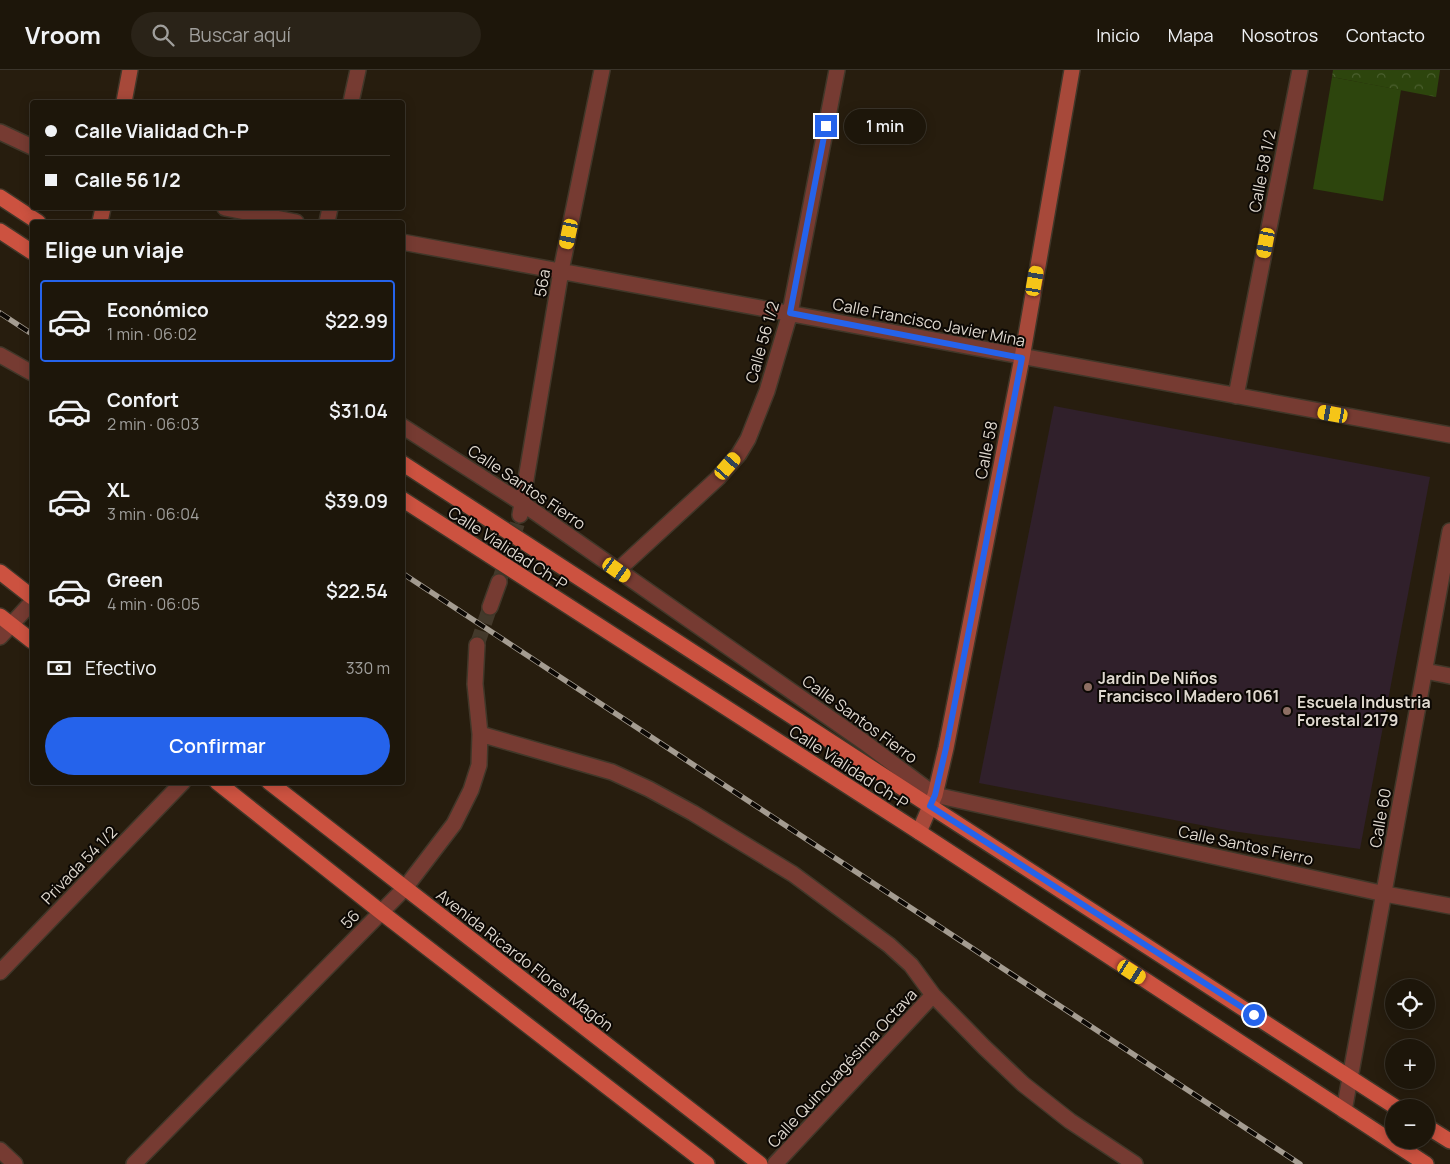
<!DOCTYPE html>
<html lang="es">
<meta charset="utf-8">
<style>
:root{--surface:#1d160a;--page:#2a2318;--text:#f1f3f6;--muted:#a09f9c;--line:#3b352b;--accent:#2563eb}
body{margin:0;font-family:Manrope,sans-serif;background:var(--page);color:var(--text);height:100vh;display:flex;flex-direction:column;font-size:19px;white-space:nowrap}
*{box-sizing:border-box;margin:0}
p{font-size:16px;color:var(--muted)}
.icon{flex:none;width:28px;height:28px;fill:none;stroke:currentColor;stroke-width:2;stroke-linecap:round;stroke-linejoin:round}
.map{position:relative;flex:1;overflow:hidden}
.side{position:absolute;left:30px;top:150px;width:375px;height:565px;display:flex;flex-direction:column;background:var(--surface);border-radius:5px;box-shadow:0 2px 12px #0003,0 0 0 1px var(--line)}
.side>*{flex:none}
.banner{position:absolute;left:30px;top:30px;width:375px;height:110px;border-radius:5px;box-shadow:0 2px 12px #0003,0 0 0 1px var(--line);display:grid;align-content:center;height:110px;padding:0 15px;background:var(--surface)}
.tools{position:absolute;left:1385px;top:909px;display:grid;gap:10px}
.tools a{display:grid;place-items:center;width:50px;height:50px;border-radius:50%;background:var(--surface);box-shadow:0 2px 12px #0003,0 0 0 1px var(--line);font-size:25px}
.end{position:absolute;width:22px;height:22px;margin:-11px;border:6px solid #2563eb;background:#fff;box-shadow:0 0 0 2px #fff}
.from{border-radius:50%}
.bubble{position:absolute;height:35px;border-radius:18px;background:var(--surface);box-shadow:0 2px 12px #0003,0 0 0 1px var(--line);font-size:16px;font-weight:600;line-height:35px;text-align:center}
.car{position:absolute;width:15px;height:30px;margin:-15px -8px;border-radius:6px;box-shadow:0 0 4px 1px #0007;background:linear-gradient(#f5c518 24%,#345 0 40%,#f5c518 0 76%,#345 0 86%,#f5c518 0)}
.banner b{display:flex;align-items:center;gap:18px;height:48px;font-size:19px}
.banner b+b{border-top:1px solid var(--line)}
.banner i{width:12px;height:12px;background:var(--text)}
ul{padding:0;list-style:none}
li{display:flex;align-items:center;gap:15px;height:82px;margin:0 10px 8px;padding:0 5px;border:2px solid transparent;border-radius:5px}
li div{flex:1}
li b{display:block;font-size:19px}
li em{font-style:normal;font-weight:600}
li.selected{border-color:var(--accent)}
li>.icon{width:45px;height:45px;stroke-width:1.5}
h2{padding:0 15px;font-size:22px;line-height:60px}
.pay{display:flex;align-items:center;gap:12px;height:55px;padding:0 15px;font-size:19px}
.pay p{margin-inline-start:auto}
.action{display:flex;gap:10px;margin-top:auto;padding:10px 15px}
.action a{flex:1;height:58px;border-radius:30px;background:var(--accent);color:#fff;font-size:20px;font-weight:600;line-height:58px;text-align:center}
header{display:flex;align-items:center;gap:30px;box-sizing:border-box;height:70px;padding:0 25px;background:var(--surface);border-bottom:1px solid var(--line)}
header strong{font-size:24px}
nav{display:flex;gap:28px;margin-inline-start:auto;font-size:18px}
.search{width:350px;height:45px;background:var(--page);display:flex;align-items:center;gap:12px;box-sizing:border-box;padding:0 18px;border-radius:28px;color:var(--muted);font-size:19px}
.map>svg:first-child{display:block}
.education{fill:#30202b}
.park{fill:url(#park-crowns)}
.pitch{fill:#2d450d}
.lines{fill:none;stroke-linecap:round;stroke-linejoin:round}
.street-tunnel{stroke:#43392b;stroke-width:15;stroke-dasharray:15 8;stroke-linecap:butt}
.street-casing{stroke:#413729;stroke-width:18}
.secondary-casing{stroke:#413729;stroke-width:18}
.primary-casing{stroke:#413729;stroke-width:18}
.street{stroke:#763b32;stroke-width:15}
.secondary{stroke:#a7493a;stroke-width:15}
.primary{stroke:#cc5240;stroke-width:15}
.rail-casing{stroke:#a49c91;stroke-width:5.5}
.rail{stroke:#0c0804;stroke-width:4;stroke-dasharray:11;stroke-linecap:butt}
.route{stroke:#2563eb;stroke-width:6}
.education-dot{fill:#8d6e63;stroke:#0c0804;stroke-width:2}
.labels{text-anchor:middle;stroke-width:4;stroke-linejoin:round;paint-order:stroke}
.street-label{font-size:16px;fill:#dfd8cf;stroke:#0c0804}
.poi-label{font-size:16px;font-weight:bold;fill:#dfd8cf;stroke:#0c0804;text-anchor:start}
</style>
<header>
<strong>Vroom</strong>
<div class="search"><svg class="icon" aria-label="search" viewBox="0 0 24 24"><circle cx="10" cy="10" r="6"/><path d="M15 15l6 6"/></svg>Buscar aquí</div>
<nav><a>Inicio</a><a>Mapa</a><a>Nosotros</a><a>Contacto</a></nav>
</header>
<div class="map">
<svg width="1450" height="1094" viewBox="0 0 1450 1094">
<defs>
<pattern id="park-crowns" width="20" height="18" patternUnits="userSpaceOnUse" patternTransform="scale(1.25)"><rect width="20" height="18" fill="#2d450d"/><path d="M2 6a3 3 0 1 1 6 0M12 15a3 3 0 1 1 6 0" fill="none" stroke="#4b5f2f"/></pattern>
</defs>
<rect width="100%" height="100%" fill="#271d0e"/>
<path class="education" d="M1054,336L1430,407L1360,779L1232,761L979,713Z"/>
<path class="park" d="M1333,0H1440L1436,27L1332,7Z"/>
<path class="pitch" d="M1332,7L1401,20L1383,131L1313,119Z"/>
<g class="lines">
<path class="street-tunnel" d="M499,512L520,445
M477,575L490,537"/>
<defs>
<path id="street" d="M351,32L358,0
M0,62L32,77
M225,138L296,152
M327,152L330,138
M402,172C752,235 1101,302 1450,365
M0,285L32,303
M1236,326L1300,0
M402,356L522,433L864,672L935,725L1385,824L1450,836
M520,445L561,201L602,0
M617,501L718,408L739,384L748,369L767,321L790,243L837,0
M490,537L499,512
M0,567L32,532
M1425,601L1450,606
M480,664L612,702L649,719L693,743L793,804L889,875L911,895L933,925L984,977L1023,1014L1070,1051L1135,1094
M0,902L183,712
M1344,1041L1450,461
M0,1080L15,1094
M134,1094L405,818L454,754L471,720L479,695L480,664L475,614L477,575
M775,1094L933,925"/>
<path id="secondary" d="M124,32L130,0
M100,152L103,138
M919,762L935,725L946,678L1022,288L1072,0"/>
<path id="primary" d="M0,127L38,152
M0,161L32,182
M402,393L930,736L1397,1038
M402,429L919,762L1426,1094
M0,502L32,527
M0,546L32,571
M217,712L381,842L707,1094
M269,712L760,1094
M1426,1056L1450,1071"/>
</defs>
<use href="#street" class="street-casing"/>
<use href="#secondary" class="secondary-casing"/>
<use href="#primary" class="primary-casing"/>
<use href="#street" class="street"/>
<use href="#secondary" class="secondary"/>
<use href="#primary" class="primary"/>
<defs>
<path id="rail" d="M0,243L32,264
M402,503L1300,1094"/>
</defs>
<use href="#rail" class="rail-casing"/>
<use href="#rail" class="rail"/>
</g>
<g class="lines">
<path class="route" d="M826,56L790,243L1022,288L946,678L935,725L930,736L1254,945"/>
</g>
<g class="education-dot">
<circle cx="1088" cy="617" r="5"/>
<circle cx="1287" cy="641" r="5"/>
</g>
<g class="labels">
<g class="street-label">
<text transform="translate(1262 101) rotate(-79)" y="6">Calle 58 1/2</text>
<text transform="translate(542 213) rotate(-80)" y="6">56a</text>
<text transform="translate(929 252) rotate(11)" y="6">Calle Francisco Javier Mina</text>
<text transform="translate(762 272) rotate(-74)" y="6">Calle 56 1/2</text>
<text transform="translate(986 380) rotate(-79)" y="6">Calle 58</text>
<text transform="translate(527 417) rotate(34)" y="6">Calle Santos Fierro</text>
<text transform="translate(508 478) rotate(33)" y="6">Calle Vialidad Ch-P</text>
<text transform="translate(860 649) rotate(36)" y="6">Calle Santos Fierro</text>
<text transform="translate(849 697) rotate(33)" y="6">Calle Vialidad Ch-P</text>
<text transform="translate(1380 748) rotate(-80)" y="6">Calle 60</text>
<text transform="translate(1246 775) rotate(12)" y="6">Calle Santos Fierro</text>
<text transform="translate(79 795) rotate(-46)" y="6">Privada 54 1/2</text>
<text transform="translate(350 849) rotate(-46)" y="6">56</text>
<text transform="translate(525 890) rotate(38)" y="6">Avenida Ricardo Flores Magón</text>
<text transform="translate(842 998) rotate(-47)" y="6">Calle Quincuagésima Octava</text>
</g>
<g class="poi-label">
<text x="1098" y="614">Jardin De Niños<tspan x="1098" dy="18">Francisco I Madero 1061</tspan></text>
<text x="1297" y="638">Escuela Industria<tspan x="1297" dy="18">Forestal 2179</tspan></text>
</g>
</g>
</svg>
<div class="tools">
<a><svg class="icon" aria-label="locate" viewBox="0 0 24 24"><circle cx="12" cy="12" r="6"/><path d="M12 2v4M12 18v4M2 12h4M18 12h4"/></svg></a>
<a>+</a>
<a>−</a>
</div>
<i class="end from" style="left:1254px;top:945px"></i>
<i class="end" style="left:826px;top:56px"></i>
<div class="bubble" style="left:844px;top:39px;width:82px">1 min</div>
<i class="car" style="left:569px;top:164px;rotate:192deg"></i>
<i class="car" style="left:1266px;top:173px;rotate:191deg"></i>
<i class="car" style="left:1035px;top:211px;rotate:10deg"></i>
<i class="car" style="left:1333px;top:344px;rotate:280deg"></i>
<i class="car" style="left:728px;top:396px;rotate:41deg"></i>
<i class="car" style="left:617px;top:500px;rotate:125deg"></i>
<i class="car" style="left:1132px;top:902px;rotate:123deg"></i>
<div class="banner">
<b><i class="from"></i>Calle Vialidad Ch-P</b>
<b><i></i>Calle 56 1/2</b>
</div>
<section class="side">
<h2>Elige un viaje</h2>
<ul>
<li class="selected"><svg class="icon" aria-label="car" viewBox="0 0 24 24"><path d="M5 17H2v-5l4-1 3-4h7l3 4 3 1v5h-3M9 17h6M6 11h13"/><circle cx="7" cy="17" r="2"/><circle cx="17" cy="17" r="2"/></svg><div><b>Económico</b><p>1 min · 06:02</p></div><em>$22.99</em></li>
<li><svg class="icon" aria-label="car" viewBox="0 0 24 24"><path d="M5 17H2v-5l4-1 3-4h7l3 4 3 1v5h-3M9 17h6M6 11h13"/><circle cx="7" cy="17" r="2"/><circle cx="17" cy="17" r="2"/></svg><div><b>Confort</b><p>2 min · 06:03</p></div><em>$31.04</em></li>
<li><svg class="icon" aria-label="car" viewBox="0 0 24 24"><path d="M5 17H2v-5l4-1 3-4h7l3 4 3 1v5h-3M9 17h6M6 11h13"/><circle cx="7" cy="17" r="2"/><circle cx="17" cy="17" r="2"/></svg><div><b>XL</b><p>3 min · 06:04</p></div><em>$39.09</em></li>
<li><svg class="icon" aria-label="car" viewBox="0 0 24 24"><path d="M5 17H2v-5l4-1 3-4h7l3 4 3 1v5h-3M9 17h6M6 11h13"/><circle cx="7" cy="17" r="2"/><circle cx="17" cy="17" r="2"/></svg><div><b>Green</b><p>4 min · 06:05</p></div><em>$22.54</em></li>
</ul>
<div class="pay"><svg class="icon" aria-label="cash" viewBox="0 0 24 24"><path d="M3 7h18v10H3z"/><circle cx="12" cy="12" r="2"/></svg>Efectivo<p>330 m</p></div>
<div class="action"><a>Confirmar</a></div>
</section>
</div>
